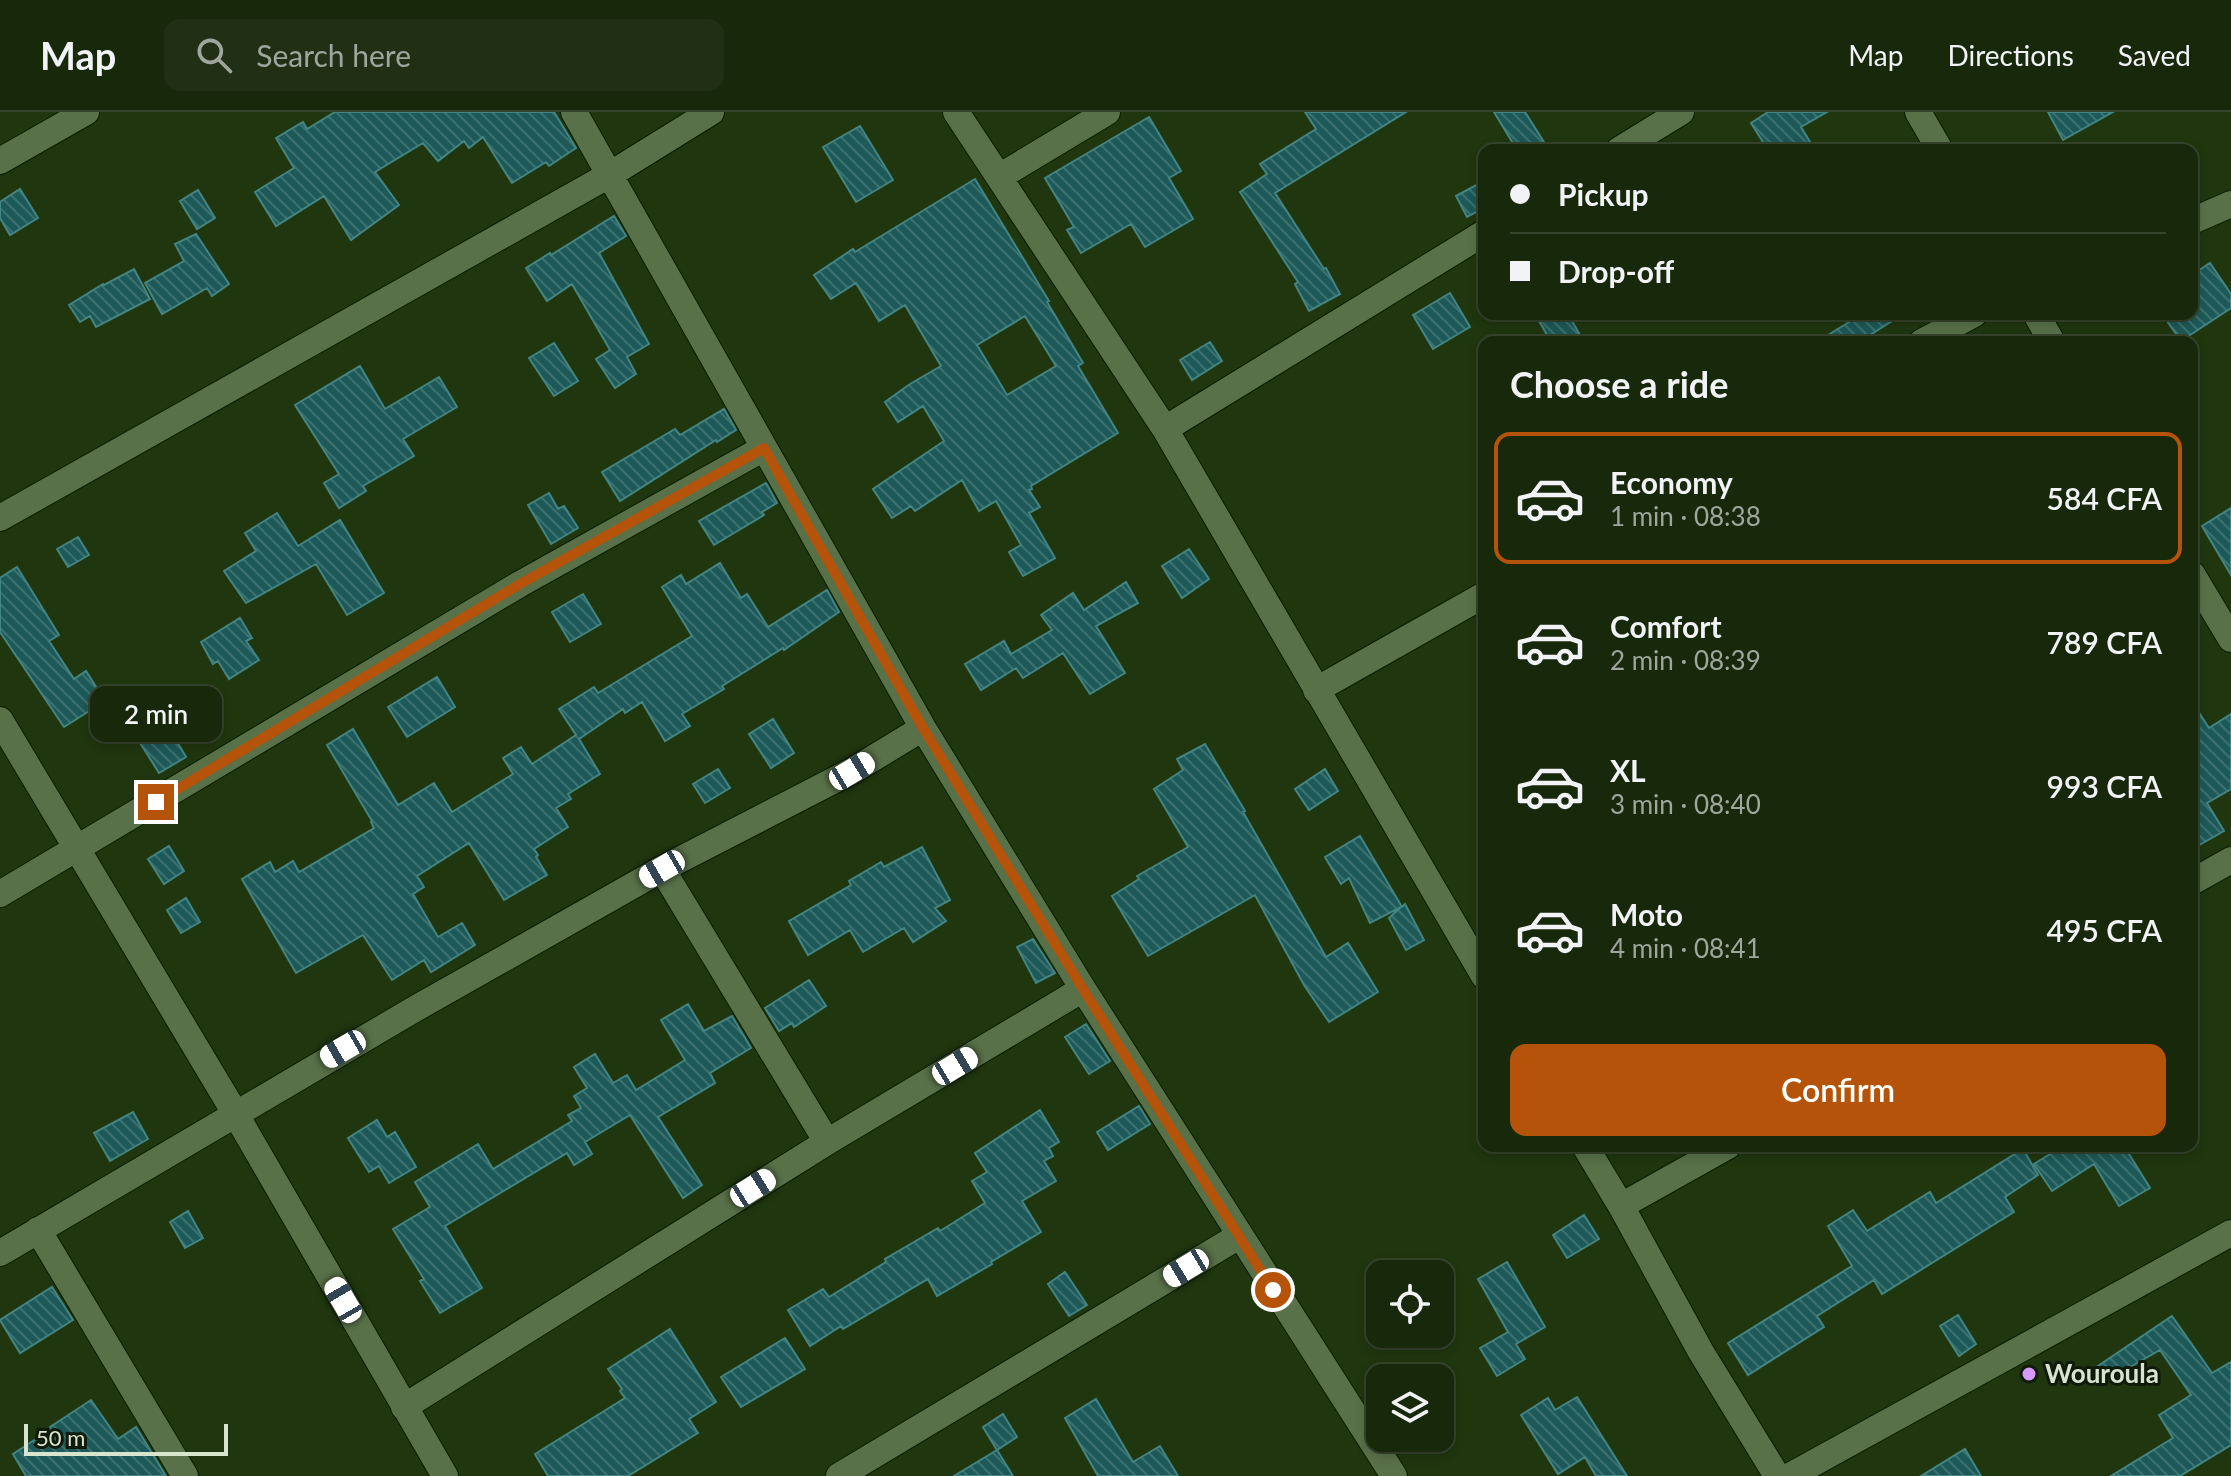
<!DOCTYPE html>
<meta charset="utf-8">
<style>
:root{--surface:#18280b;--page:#213014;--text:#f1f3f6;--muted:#9fa69d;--line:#36442c;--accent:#b45309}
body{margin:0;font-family:Lato,sans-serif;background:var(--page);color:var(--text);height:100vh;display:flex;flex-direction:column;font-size:30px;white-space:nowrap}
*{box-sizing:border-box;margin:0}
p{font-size:26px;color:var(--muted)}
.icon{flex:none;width:44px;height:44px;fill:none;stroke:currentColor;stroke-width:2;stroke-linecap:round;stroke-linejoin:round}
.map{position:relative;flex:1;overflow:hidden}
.sheet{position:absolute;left:1478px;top:224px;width:720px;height:816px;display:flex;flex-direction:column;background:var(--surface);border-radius:16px;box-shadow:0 4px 12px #0003,0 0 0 2px var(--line)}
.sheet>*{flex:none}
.guide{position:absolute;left:1478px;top:32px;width:720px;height:176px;border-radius:16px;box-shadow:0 4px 12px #0003,0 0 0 2px var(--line);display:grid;align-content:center;height:176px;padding:0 32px;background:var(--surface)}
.fabs{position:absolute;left:1366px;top:1148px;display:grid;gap:16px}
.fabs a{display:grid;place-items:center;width:88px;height:88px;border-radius:16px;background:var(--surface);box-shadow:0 4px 12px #0003,0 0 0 2px var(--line);font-size:40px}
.scale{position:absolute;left:24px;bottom:20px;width:204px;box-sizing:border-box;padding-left:8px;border:4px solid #d7e5cf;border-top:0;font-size:22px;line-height:28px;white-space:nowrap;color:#d7e5cf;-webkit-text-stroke:6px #101a0a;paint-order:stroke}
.end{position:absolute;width:36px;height:36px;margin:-18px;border:10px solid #b45309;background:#fff;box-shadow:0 0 0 4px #fff}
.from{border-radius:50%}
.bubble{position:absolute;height:56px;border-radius:16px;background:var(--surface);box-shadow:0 4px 12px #0003,0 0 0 2px var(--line);font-size:26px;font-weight:600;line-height:56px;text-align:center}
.car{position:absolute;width:24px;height:48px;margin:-24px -12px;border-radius:10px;box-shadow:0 0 6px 2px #0007;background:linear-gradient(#fff 24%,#345 0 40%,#fff 0 76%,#345 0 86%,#fff 0)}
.guide b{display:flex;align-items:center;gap:28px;height:76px;font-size:30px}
.guide b+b{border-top:2px solid var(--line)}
.guide i{width:20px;height:20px;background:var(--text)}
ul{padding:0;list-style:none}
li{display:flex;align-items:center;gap:24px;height:132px;margin:0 16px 12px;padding:0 16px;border:4px solid transparent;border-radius:16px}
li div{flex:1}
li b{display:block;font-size:30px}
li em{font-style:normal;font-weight:600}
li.current{border-color:var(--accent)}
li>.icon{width:72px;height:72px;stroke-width:1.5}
h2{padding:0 32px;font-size:36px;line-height:96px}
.cta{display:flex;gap:16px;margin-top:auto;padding:16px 32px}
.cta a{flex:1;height:92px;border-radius:16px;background:var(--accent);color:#fff;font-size:32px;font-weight:600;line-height:92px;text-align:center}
header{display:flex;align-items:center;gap:48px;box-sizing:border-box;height:112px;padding:0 40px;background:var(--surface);border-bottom:2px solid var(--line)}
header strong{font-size:38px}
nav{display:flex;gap:44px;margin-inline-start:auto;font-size:28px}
.search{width:560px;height:72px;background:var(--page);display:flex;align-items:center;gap:20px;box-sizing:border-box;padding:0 28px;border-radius:16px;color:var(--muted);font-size:30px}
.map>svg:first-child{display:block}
.building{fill:url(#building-back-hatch);stroke:#438583;stroke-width:2;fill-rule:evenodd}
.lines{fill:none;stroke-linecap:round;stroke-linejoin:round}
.minor-casing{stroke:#081d00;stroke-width:28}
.minor{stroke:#597149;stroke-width:26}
.route{stroke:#b45309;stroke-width:10}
.poi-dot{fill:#d89af8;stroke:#101a0a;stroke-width:3}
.labels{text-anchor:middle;stroke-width:6;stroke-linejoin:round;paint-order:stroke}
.poi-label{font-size:26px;font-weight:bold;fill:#d7e5cf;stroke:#101a0a;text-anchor:start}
</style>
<header>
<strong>Map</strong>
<div class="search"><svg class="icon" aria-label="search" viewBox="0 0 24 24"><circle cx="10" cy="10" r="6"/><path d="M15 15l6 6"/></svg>Search here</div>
<nav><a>Map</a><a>Directions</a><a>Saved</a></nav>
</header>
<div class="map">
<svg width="2231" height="1364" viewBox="0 0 2231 1364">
<defs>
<pattern id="building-back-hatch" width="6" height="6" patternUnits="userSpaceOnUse" patternTransform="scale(2)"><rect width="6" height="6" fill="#1c5958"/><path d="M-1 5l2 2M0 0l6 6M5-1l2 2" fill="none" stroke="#3c716f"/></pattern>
</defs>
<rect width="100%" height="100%" fill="#20360f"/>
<path class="building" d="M335,0H554L576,36L549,54L546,50L512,71L483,25L469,36L464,29L438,49L423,31L375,60L399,93L351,128L324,84L276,114L255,80L294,56L276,26L303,10L307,17Z
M1305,0H1406L1275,81L1324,157L1326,156L1340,182L1309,199L1295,172L1298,170L1240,80L1267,62L1260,52L1316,17Z
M1494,0H1525L1549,38H1517Z
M1768,0H1827L1801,15L1815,38H1768L1751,11Z
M2048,0H2113L2063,28Z
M1149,5L1181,59L1169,66L1193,107L1145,135L1131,112L1081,141L1067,118L1074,115L1045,66Z
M860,14L893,68L856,90L823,35Z
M975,67L1049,189L1047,190L1083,251L1078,254L1118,321L1031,374L1032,377L1029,378L1040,395L1029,401L1055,446L1023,464L1009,440L1021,433L996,389L979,399L962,368L915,399L911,394L892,406L873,377L944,329L923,294L898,310L885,290L910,272L941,254L905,193L879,209L856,171L831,187L814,163L853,137L855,140ZM1025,204L1056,254L1007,283L977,233Z
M1484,69V96L1467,105L1456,84Z
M20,77L38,106L10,123L0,106V90Z
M198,78L215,106L197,117L180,89Z
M614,104L626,124L599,141L649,232L627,245L636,262L615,276L596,247L610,238L572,172L547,189L526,156L550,141L551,143Z
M196,122L229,172L212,184L207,176L162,202L145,171L184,149L175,132Z
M2210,151L2231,182V196L2181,229L2162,202H2192V163Z
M134,157L150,187L96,215L90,204L80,210L69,193L103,172L104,173Z
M1450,181L1470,215L1433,237L1413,203Z
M1535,202H1568L1584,230H1551Z
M1862,202H1903L1859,230H1817Z
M1210,230L1222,249L1192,268L1180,248Z
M554,231L578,269L554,284L529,246Z
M360,254L385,297L439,265L457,295L403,327L414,344L363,374L366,379L339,396L324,371L339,362L295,293Z
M724,297L736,318L717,330L716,328L620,389L602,360L675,317L680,323Z
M766,371L777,391L762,400L764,403L714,433L699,409Z
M549,381L558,397L564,394L578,416L551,432L528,393Z
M2231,396V463L2202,414Z
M277,401L298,434L340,408L384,481L347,503L316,452L246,491L224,459L256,439L245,421Z
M78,425L89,443L68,455L57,437Z
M1189,437L1209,467L1182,486L1162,454Z
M720,451L741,486L747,482L768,515L827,478L839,500L784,538L783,536L722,574L724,577L682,602L690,614L665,629L642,590L625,601L623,597L579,627L600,662L568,682L571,687L556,696L568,715L534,737L538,743L536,745L547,763L504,788L469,731L417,764L424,775L413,782L438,825L462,811L475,833L431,860L424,848L392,868L363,823L296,861L242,767L270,750L275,760L293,749L299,760L374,716L371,710L372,709L327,633L353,617L398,693L434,671L452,700L513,662L503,646L521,635L532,652L576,623L559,597L594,575L598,581L692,524L662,475L681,463L686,472Z
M17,455L59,523L49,529L74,567L86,559L105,589L64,615L0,520V466Z
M1126,470L1138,491L1096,514L1125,561L1090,582L1063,541L1023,566L1016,556L981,578L965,552L1004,529L1011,542L1052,518L1041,503L1073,481L1084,498Z
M583,482L601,512L570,530L552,500Z
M240,506L252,526L246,529L259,548L229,567L218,549L213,552L201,530Z
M437,565L455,595L407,625L388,595Z
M2192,590L2209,616L2231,602V677L2207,691L2224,719L2192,737Z
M773,607L794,641L771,656L749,622Z
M165,609L186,645L159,661L137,626Z
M1205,632L1245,699L1243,700L1326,845L1348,831L1378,880L1329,910L1304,873L1255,783L1148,844L1112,784L1139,767L1137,764L1188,735L1154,677L1183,658L1177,647Z
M718,657L730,676L705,691L693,672Z
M1325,657L1338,679L1309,698L1295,677Z
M1360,724L1402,795L1405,792L1424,828L1406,838L1389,806L1401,795L1370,811L1349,766L1341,772L1325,745Z
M169,734L184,759L164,772L148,747Z
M922,735L950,788L935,796L946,809L913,830L904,816L863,840L850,818L808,843L789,809L851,773L849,769L881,750L884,755Z
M186,786L200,810L181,821L167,798Z
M1033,827L1055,861L1036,871L1017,835Z
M809,868L826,894L794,915L792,911L779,919L765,896Z
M688,892L704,919L732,904L751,936L710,961L715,971L658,1005L702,1073L683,1086L630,1003L585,1030L592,1042L574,1053L567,1041L445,1114L482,1176L440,1201L420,1169L424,1167L393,1117L430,1095L415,1070L478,1032L493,1057L572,1009L568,1003L581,996L574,984L587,976L574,955L595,942L613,971L627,963L636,978L685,948L661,908Z
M1086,912L1110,949L1089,962L1065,925Z
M1139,994L1150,1012L1108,1038L1097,1020Z
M1040,998L1059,1030L1049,1036L1053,1044L1044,1049L1056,1069L1022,1089L1041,1120L991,1150L992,1152L937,1184L928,1167L843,1217L841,1214L810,1234L788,1198L823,1177L829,1185L886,1150L885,1147L938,1116L940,1119L985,1091L972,1069L987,1060L975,1041Z
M133,1000L148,1027L110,1049L94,1021Z
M377,1008L387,1025L395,1020L416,1055L389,1071L379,1054L369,1060L348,1026Z
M2063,1034H2124L2150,1076L2119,1094L2094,1052L2052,1079L2034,1052Z
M2023,1037L2038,1063L2005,1085L2014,1100L1882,1182L1874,1168L1817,1204L1824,1215L1748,1263L1728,1231L1852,1154L1828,1114L1853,1098L1867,1119L1930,1080L1936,1091Z
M188,1099L203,1126L185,1136L170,1110Z
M1584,1103L1599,1127L1567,1146L1553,1123Z
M1507,1150L1545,1215L1516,1232L1525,1247L1497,1264L1480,1236L1508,1220L1478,1167Z
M1065,1160L1087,1193L1069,1204L1048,1172Z
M52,1175L73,1208L20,1241L0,1208Z
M1958,1203L1976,1232L1959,1244L1940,1214Z
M2172,1204L2212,1261L2231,1250V1333L2180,1364H2111L2173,1326L2159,1303L2191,1283L2160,1238L2104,1270L2095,1256Z
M670,1217L716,1290L689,1307L698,1321L628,1364H548L535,1342L625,1286L620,1279L622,1277L608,1257Z
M785,1226L805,1257L741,1295L721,1265Z
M1577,1285L1627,1364H1596L1585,1345L1558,1362L1521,1303L1548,1286L1555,1298Z
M1096,1287L1133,1350L1160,1334L1178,1364H1098L1065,1306Z
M91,1288L118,1327L136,1315L166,1364H26L13,1342L51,1317L50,1315Z
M1003,1302L1017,1325L997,1338L983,1315Z
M1965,1337L1981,1364H1921Z
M997,1338L1013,1364H954Z"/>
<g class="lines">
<defs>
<path id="minor" d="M574,0L923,616L1083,877L1394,1364
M956,0L1165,317L1484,864
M1918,0L1940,38
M1619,38L1681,0
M0,49L86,0
M999,65L1107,0
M2192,109L2231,92
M2036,202L2052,230
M1922,230L1974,202
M1165,317L1484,121
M0,406L611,62L711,0
M2192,462L2231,527
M1316,578L1484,483
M0,608L235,1001L445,1364
M662,757L827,1030
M2192,770L2231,748
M0,782L520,472L764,336
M1585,1034L1621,1094L1701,1240L1777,1364
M1621,1094L1728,1034
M38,1118L185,1364
M0,1141L413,898L662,757L852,659L923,616
M404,1295L827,1030L1083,877
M839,1364L1239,1124
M1790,1364L2231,1121"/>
</defs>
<use href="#minor" class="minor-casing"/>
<use href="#minor" class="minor"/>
</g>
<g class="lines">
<path class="route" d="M156,690L520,472L764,336L923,616L1083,877L1273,1178"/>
</g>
<circle class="poi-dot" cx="2029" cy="1262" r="8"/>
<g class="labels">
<g class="poi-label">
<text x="2045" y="1271">Wouroula</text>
</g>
</g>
</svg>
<div class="fabs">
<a><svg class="icon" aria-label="locate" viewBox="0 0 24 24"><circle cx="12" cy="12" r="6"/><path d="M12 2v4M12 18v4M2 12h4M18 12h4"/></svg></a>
<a><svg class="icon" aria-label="layers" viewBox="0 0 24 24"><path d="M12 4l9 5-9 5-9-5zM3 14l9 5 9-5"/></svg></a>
</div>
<div class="scale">50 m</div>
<i class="end from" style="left:1273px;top:1178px"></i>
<i class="end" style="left:156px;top:690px"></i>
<div class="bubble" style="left:90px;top:574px;width:132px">2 min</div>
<i class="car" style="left:852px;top:659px;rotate:59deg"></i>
<i class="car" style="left:662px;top:757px;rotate:240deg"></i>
<i class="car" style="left:343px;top:937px;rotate:240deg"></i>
<i class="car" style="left:955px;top:954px;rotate:59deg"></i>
<i class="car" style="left:753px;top:1076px;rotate:58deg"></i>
<i class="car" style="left:1186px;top:1156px;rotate:239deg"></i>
<i class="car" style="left:343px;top:1188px;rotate:330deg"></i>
<div class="guide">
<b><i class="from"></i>Pickup</b>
<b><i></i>Drop-off</b>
</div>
<section class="sheet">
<h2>Choose a ride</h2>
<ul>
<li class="current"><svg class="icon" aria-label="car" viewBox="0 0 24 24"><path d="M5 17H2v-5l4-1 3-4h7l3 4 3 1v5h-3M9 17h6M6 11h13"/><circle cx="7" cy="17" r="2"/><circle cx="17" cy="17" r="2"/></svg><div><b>Economy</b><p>1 min · 08:38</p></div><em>584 CFA</em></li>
<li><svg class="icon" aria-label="car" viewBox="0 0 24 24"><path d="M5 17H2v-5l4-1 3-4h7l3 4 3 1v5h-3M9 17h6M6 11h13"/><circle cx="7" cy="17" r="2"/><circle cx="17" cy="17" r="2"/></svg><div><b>Comfort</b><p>2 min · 08:39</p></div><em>789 CFA</em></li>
<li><svg class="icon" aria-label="car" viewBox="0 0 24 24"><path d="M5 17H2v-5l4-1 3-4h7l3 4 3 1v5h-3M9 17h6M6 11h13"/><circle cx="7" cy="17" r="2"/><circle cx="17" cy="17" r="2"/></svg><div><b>XL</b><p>3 min · 08:40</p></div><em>993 CFA</em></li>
<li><svg class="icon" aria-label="car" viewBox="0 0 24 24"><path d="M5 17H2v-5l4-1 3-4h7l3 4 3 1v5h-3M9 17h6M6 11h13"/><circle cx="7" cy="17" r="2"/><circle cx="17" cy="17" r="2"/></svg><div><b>Moto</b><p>4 min · 08:41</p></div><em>495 CFA</em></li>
</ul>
<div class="cta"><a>Confirm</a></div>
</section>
</div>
